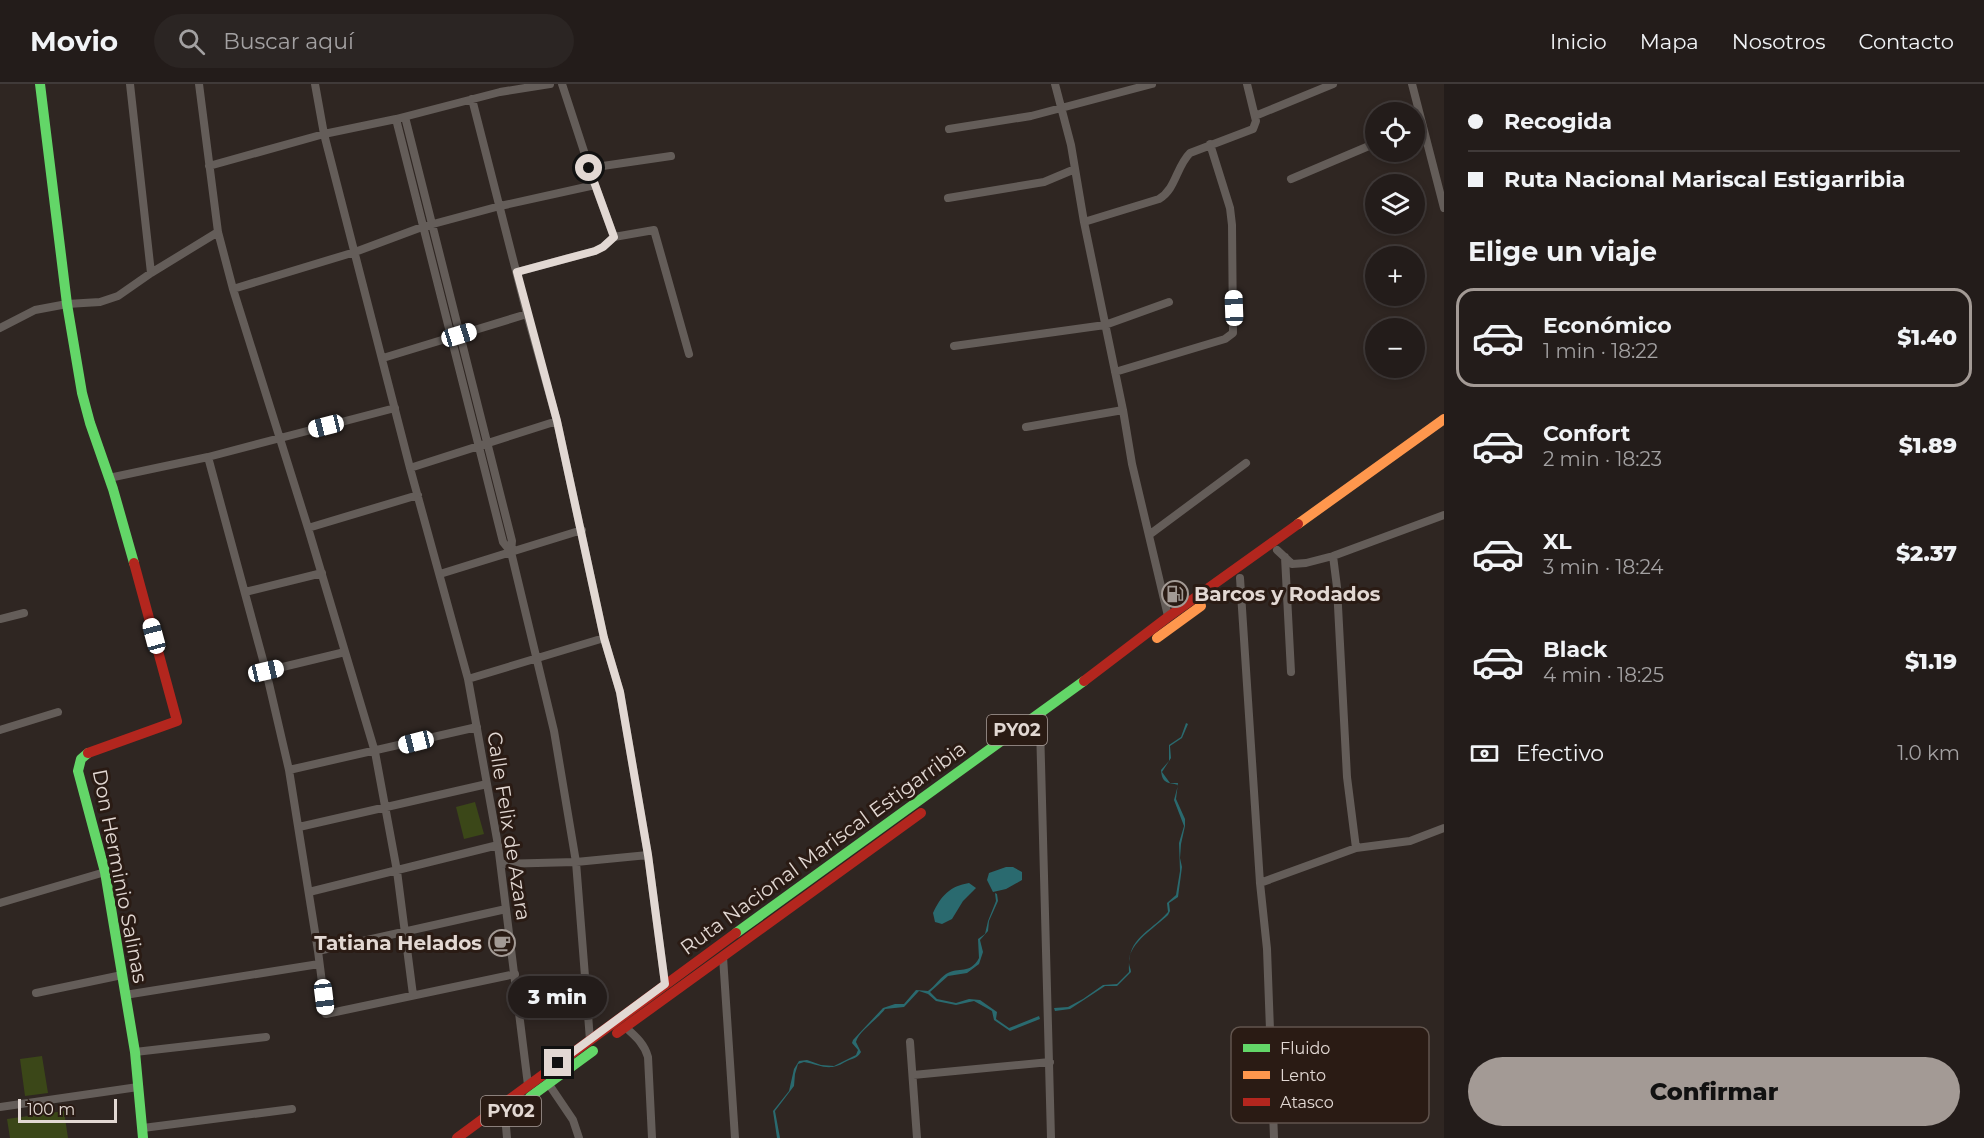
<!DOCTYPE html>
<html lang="es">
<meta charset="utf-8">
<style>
:root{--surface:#231c1a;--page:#2b2523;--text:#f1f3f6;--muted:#a3a1a2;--line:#403a39;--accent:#a39a95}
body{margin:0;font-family:Montserrat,sans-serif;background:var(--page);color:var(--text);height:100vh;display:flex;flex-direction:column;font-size:22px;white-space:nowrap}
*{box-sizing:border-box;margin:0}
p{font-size:20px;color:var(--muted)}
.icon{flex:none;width:33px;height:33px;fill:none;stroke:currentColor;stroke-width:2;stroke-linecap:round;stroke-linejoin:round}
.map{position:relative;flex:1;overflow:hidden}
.panel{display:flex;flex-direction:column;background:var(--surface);width:540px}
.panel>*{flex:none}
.top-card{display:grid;align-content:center;height:132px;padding:0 24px;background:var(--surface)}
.tools{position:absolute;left:1365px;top:18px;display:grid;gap:12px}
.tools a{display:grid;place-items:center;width:60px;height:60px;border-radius:50%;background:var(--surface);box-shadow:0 3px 9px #0003,0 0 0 2px var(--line);font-size:30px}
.scale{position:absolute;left:18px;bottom:15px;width:99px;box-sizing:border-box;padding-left:6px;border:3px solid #e2d8d3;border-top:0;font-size:16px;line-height:21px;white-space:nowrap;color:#e2d8d3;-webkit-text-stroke:4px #2a1b14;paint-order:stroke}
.end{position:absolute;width:27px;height:27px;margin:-14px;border:8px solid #e2d8d3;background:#111;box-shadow:0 0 0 3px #111}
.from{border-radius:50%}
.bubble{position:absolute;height:42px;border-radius:21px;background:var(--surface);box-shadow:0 3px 9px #0003,0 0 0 2px var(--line);font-size:20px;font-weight:800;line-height:42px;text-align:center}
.car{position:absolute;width:18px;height:36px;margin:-18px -9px;border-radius:8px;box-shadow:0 0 4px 2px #0007;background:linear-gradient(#fff 24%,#345 0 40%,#fff 0 76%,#345 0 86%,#fff 0)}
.top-card b{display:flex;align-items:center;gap:21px;height:57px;font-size:22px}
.top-card b+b{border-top:2px solid var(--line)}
.top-card i{width:15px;height:15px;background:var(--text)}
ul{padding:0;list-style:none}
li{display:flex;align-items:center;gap:18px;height:99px;margin:0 12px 9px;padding:0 12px;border:3px solid transparent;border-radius:18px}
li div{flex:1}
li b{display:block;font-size:22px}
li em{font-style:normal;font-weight:800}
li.on{border-color:var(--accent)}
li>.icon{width:54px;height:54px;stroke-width:1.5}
h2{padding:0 24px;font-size:27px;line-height:72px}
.pay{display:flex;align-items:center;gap:15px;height:66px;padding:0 24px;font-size:22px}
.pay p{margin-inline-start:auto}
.primary-button{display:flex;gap:12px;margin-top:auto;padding:12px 24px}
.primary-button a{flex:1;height:69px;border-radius:36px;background:var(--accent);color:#111;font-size:24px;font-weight:800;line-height:69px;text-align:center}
header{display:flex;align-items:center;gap:36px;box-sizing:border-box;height:84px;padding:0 30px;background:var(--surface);border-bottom:2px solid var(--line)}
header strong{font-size:28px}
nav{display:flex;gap:33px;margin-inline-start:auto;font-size:21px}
.search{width:420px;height:54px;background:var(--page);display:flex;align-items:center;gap:15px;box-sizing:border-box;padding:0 21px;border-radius:33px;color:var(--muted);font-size:22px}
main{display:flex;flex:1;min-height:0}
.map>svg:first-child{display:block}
.green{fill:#3b4718}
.water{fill:#2a6a6f}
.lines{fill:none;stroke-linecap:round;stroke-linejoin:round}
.street{stroke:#645d59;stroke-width:8}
.fast{stroke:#63d668;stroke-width:10}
.slow{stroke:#ff974d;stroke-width:10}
.jam{stroke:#b3261e;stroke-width:10}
.route{stroke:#e2d8d3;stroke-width:8}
.labels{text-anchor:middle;stroke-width:6;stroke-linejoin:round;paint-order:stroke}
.shield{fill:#2a1b14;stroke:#ab9f9a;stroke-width:1.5}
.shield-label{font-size:18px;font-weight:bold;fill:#e2d8d3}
.poi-label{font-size:20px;font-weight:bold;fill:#e2d8d3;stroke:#2a1b14;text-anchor:start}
.street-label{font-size:20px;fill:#e2d8d3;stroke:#2a1b14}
.key{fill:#2a1b14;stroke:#61544d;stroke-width:1.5}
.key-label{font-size:16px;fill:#e2d8d3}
</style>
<header>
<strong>Movio</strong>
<div class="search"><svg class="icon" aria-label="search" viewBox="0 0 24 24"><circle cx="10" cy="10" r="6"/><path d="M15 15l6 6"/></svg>Buscar aquí</div>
<nav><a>Inicio</a><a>Mapa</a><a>Nosotros</a><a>Contacto</a></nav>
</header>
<main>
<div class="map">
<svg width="1444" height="1054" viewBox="0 0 1444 1054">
<rect width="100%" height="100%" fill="#2f2622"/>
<path class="green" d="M475,718L484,750L464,755L456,723Z
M42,972L48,1009L25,1012L20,975Z
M64,1027L68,1054H10L7,1035Z"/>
<path class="water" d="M1186,639L1188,640L1182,654L1170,662L1171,674L1162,688L1170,699H1178L1176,715L1185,735V742L1181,760L1180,774L1182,783L1178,813L1169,819L1170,827L1168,831C1156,843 1128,859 1129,879C1129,882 1131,885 1131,888L1117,902H1105L1070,925L1055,927L1054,924L1068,923L1083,915L1103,901L1117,900L1129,888C1127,853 1147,851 1168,828L1167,819L1176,811L1180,787L1179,759L1184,742L1174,716L1178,701C1169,698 1162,701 1161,686L1169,677V661L1181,653Z
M1006,783H1013L1022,788V796L1006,805L993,808L987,796L989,789Z
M969,799L976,804L963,817L952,835L942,840L935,838L933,829C941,812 950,802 969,799Z
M995,809L997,810L998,817L989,837L988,847L980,856L983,868L979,880L967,889L948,892L930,908L937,915L956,919L969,915L980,916L997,928L996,935L1009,944L1039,932L1040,935L1010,947L994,936L992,927L974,917L956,921L936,917L928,910L919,907L904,923L885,925C878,935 858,948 856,958L861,968C857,975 852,974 845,978C829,988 821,981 804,978L798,980L795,990L794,1002L775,1027L780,1054H777L773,1027L789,1007L794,985L799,977L807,976L821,981L834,982L856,971L858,966L852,959L853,956L883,924L895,920H904L916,906L928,907C935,902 939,895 946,890C959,882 970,891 979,874L978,855L985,850L988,837L996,817Z"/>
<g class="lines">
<path class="street" d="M130,0L151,189
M199,0L218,148L233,205L308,444L375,668L397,787L413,911
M315,0L324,50L410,384L468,595L498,761L528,1001
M562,0L595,101L614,153
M1055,0L1071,61L1084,138L1123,326L1132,380L1168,532
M1412,0L1444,124
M472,15L527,230L557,337L604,554L620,608L648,771L665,900
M1255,32L1333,0
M396,35L503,458L511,468L512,457L405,33
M949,45L1031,32L1152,0
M209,82L324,50L396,35L500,8L550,0
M589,84L671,72
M1291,95L1376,59
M948,114L1044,98L1075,85
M1084,138L1159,115C1176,105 1176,83 1190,69L1253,45L1256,37L1247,0
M517,188L595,167L603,163L614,153L654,146L689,270
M233,205L355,168L422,143L500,122L595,101
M0,244L35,226L67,220L100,218L118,212L151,189L218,148
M954,262L1105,241L1169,218
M383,274L527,230
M1115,288L1225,255L1233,249L1232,141L1230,124L1210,60
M1026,343L1123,326
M208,373L266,587L289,686L318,867L326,930L515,890
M410,384L557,337
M109,394L208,373L395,324
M308,444L418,411
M1149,451L1246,379
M1277,466L1292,480L1306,479L1333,472L1444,431
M511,468L554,647L576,778L590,956
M1333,472L1337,503L1347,693L1356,764
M1285,473L1291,588
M440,490L582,446
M1240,494L1260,799L1267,865L1274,1054
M245,508L322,489
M0,535L24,529
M266,587L345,568
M468,595L604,554
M1040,642L1051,1054
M0,646L58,628
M289,686L477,643
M299,743L487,700
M501,780L576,778L648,771
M1260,799L1356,764L1410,757L1444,744
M309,808L498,761
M0,819L105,788
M318,867L506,825
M723,873L735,1054
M36,909L122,891
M125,911L319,880
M625,943C635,952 644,959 648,973L652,1054
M910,958L917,1054
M135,968L266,953
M913,991L1050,978
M548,999L573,1036L579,1054
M0,1023L138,1003
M505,1031L507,1054
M143,1044L292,1025"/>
<path class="fast" d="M40,0L67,220L82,309L90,339L113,405L134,479
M88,669L81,675L78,687L105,788L135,968L143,1054
M736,849L1084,597
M530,1013L593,967"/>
<path class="slow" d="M1298,440L1444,335
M1157,554L1201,522"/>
<path class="jam" d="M1084,597L1168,533L1298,440
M88,669L177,637L134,479
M617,949L921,729
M457,1054L736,849"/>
</g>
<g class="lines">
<path class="route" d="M558,979L665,900L648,771L620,608L604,554L557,337L517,188L595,167L603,163L614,153L589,84"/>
</g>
<defs>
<symbol id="fuel-ring" viewBox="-11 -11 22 22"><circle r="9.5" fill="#2a1b14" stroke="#a39a95" stroke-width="1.5"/><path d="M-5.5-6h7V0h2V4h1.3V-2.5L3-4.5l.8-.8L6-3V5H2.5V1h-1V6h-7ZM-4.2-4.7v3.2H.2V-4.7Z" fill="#a39a95"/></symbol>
<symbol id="cafe-ring" viewBox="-11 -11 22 22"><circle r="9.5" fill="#2a1b14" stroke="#a39a95" stroke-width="1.5"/><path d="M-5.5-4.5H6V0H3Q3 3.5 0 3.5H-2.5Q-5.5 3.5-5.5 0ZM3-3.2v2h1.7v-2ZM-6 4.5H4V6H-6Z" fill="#a39a95"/></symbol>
</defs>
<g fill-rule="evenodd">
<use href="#fuel-ring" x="1160" y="495" width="30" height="30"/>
<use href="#cafe-ring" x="487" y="844" width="30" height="30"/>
</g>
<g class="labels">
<g class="shield">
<rect x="987" y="631" width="60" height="30" rx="4.5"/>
<rect x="481" y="1012" width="60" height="30" rx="4.5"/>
</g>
<g class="shield-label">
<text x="1017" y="652">PY02</text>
<text x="511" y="1033">PY02</text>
</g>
<g class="poi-label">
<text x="1194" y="517">Barcos y Rodados</text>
<text x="482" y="866" text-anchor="end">Tatiana Helados</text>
</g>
<g class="street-label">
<text transform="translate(509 742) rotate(81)" y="7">Calle Felix de Azara</text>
<text transform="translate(823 764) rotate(-36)" y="7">Ruta Nacional Mariscal Estigarribia</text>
<text transform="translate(120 792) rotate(79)" y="7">Don Herminio Salinas</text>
</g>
</g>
<rect x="1231" y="943" width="198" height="96" rx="9" class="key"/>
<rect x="1243" y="960" width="27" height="8" fill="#63d668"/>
<rect x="1243" y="987" width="27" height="8" fill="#ff974d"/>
<rect x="1243" y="1014" width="27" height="8" fill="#b3261e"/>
<g class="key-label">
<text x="1280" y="970">Fluido</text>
<text x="1280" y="997">Lento</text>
<text x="1280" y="1024">Atasco</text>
</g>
</svg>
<div class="tools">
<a><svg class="icon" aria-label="locate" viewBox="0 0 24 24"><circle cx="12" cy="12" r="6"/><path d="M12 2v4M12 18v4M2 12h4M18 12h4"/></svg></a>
<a><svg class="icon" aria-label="layers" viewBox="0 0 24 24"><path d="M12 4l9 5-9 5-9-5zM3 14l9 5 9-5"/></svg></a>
<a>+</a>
<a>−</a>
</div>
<div class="scale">100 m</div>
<i class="end from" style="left:589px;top:84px"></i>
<i class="end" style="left:558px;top:979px"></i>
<div class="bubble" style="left:508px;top:892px;width:99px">3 min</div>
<i class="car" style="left:1234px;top:224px;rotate:358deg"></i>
<i class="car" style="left:459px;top:251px;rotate:73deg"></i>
<i class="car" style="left:326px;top:342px;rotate:256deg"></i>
<i class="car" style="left:154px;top:552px;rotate:345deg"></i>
<i class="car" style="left:266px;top:587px;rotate:77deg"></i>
<i class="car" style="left:416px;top:658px;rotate:256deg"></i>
<i class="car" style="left:324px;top:913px;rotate:173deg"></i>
</div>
<section class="panel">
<div class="top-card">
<b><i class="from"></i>Recogida</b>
<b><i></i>Ruta Nacional Mariscal Estigarribia</b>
</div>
<h2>Elige un viaje</h2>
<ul>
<li class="on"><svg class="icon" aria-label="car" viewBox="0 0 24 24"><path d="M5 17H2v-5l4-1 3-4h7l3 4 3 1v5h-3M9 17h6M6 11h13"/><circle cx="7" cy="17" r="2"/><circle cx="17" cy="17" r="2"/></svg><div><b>Económico</b><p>1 min · 18:22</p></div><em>$1.40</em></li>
<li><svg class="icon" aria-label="car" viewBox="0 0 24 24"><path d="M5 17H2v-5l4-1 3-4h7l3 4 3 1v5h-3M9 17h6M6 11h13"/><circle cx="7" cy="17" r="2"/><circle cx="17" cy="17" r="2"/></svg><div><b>Confort</b><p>2 min · 18:23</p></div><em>$1.89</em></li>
<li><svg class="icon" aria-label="car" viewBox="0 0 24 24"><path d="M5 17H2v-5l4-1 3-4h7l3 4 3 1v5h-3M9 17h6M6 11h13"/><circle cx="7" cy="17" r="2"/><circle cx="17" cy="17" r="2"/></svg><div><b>XL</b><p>3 min · 18:24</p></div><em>$2.37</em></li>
<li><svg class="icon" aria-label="car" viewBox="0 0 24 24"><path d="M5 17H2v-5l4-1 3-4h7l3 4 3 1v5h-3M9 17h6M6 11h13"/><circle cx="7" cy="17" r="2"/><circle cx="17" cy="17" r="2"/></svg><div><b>Black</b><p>4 min · 18:25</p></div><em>$1.19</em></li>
</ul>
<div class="pay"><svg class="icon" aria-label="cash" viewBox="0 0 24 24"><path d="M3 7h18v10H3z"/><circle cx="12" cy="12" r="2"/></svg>Efectivo<p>1.0 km</p></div>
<div class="primary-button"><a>Confirmar</a></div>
</section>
</main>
